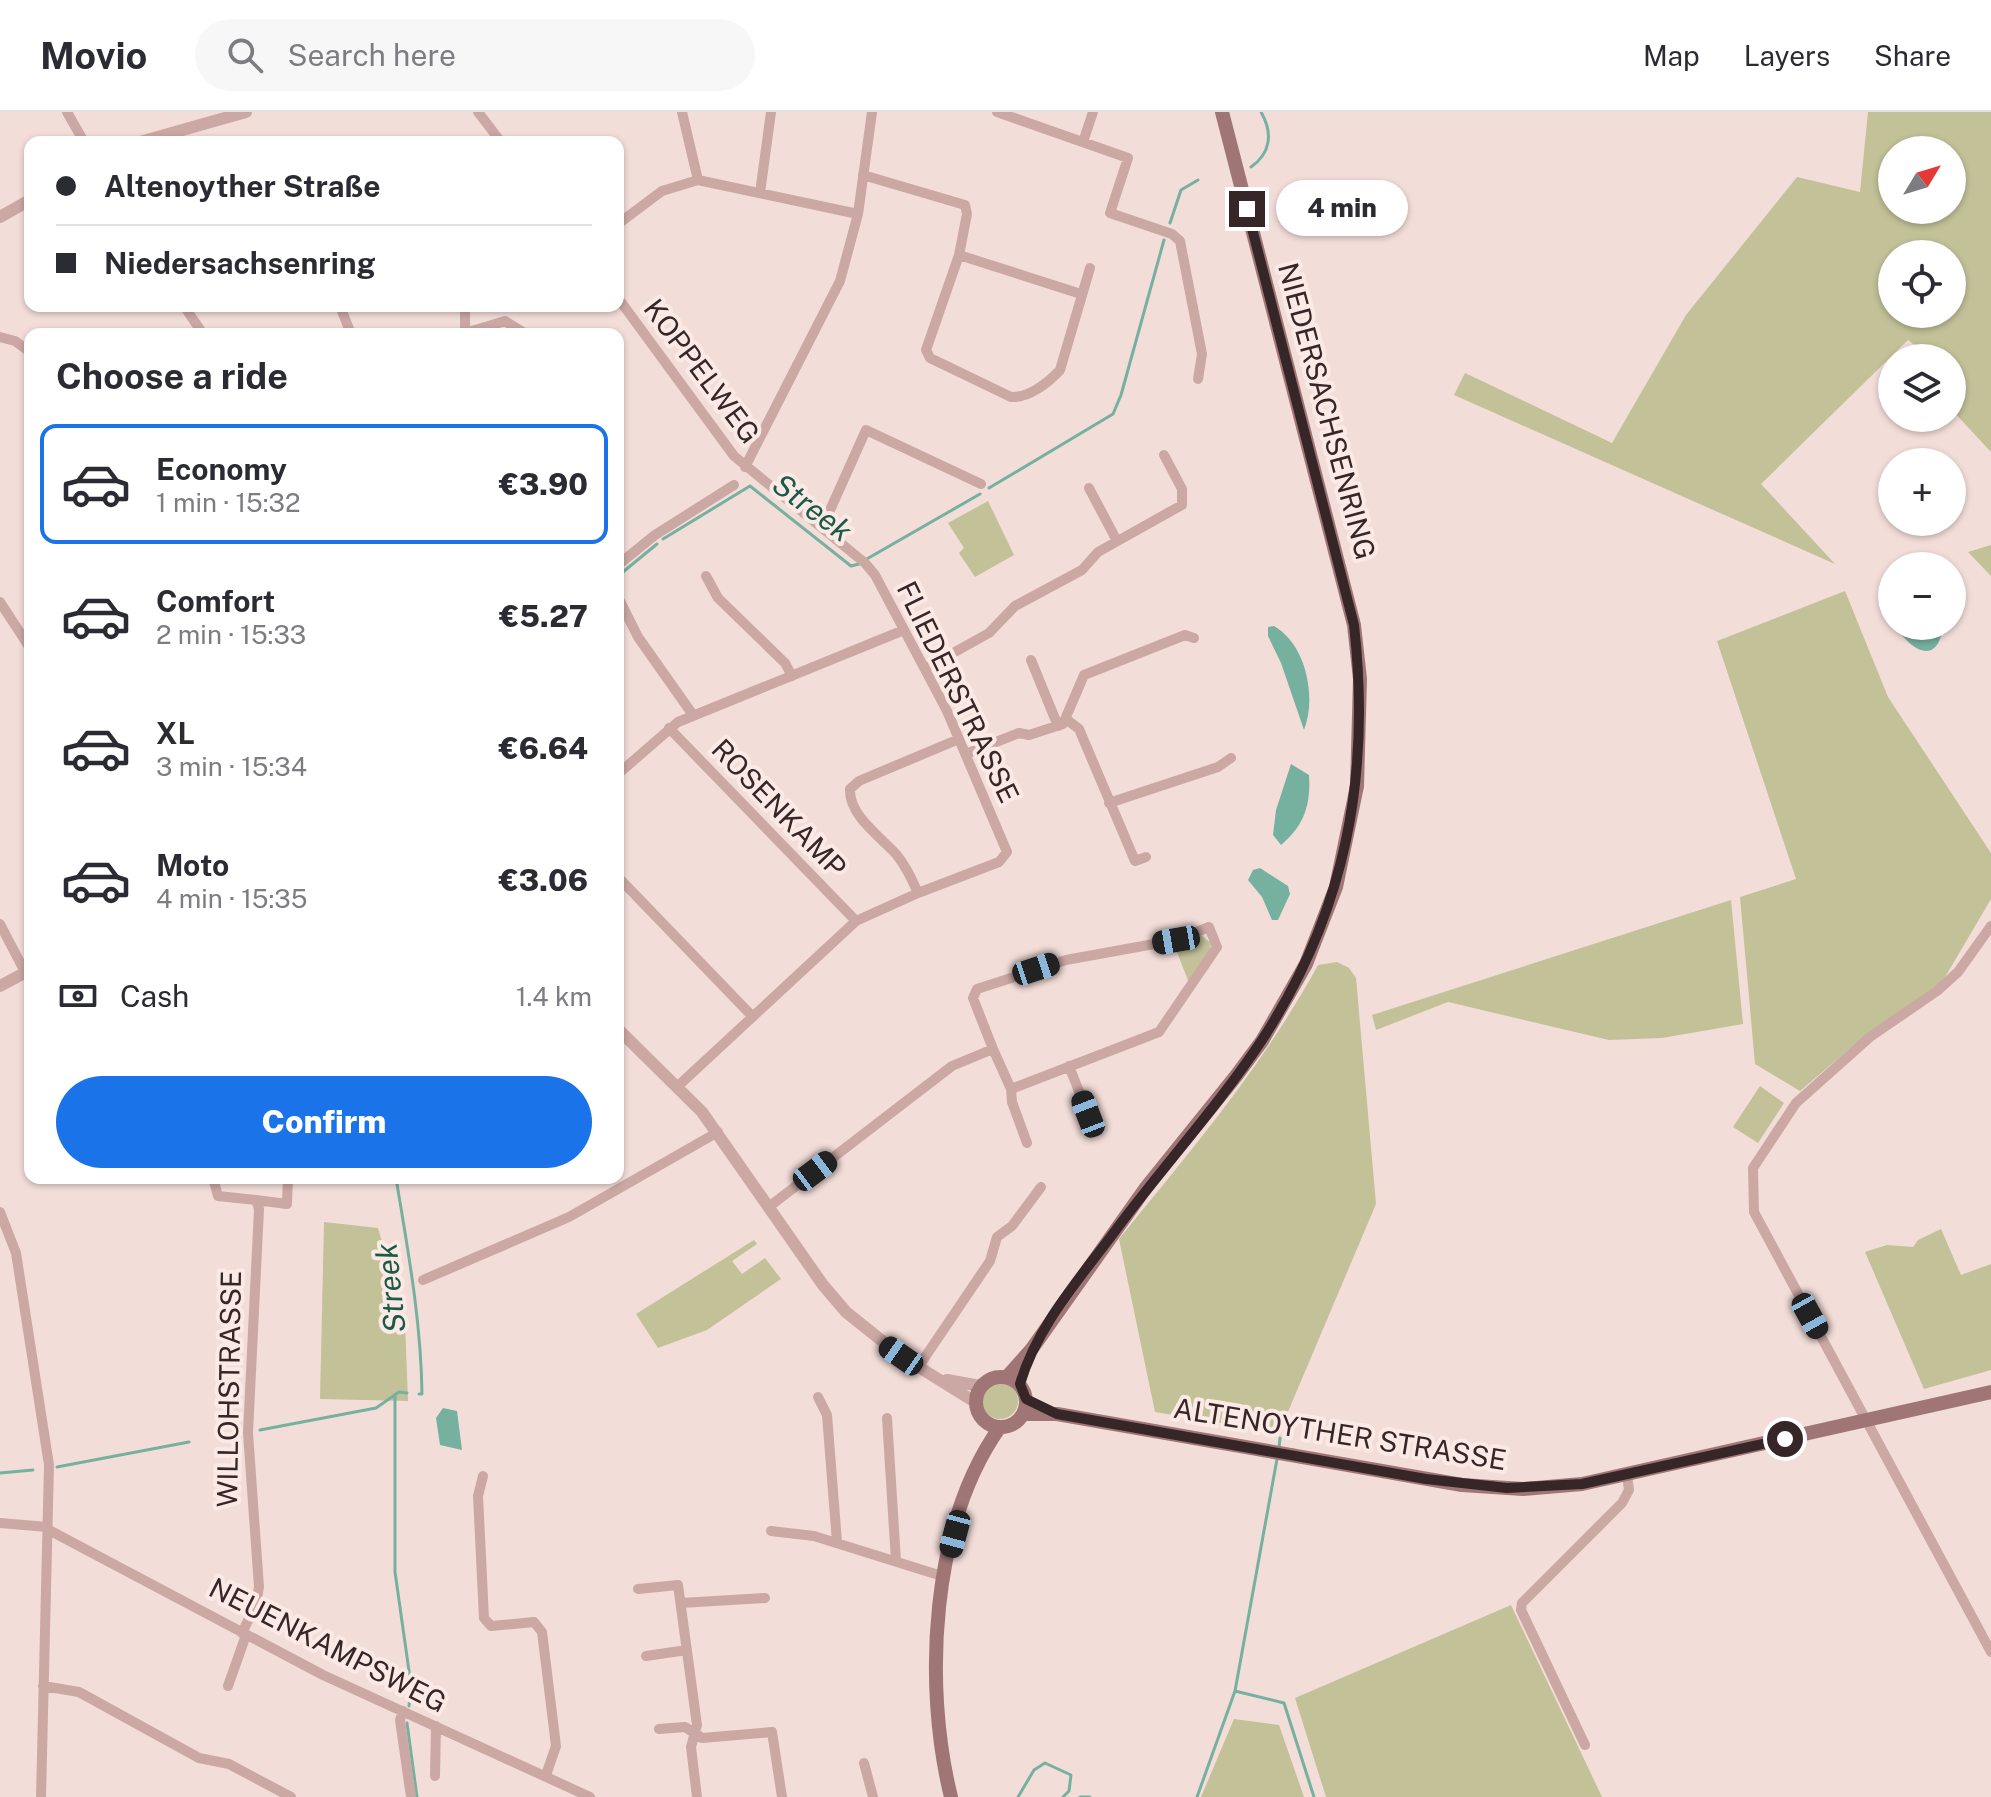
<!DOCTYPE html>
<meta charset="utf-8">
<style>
:root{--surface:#fff;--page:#f7f7f7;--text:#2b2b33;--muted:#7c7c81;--line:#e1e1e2;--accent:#1a73e8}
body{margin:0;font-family:"Public Sans",sans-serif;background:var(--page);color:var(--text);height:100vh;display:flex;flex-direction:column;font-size:30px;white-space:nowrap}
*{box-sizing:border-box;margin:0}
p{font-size:26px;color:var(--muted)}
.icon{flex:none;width:44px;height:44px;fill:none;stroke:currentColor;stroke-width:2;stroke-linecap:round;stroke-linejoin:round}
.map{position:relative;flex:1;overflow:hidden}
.sheet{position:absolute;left:24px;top:216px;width:600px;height:856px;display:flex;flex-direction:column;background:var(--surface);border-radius:16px;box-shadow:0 2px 6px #0004}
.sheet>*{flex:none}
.guide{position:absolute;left:24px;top:24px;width:600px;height:176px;border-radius:16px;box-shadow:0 2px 6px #0004;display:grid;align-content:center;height:176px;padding:0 32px;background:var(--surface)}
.needle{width:52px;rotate:52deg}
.fabs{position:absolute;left:1878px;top:24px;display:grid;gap:16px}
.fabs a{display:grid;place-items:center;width:88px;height:88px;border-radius:50%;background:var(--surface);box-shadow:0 2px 6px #0004;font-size:40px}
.end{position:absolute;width:36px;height:36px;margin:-18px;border:10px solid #362627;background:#fff;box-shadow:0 0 0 4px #fff}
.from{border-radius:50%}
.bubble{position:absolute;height:56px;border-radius:28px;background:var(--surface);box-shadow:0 2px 6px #0004;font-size:26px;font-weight:800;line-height:56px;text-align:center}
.car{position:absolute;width:24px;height:48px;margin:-24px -12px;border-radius:10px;box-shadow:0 0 6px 2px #0007;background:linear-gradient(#222 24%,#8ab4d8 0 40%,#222 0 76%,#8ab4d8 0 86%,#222 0)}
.guide b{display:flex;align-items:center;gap:28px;height:76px;font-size:30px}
.guide b+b{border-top:2px solid var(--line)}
.guide i{width:20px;height:20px;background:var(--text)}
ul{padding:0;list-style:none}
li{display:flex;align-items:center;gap:24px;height:120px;margin:0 16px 12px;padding:0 16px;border:4px solid transparent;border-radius:16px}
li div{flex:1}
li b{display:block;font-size:30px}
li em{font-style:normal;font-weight:800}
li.active{border-color:var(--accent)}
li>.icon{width:72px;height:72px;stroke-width:1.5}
h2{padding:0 32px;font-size:36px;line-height:96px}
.pay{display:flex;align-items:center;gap:20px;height:88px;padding:0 32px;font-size:30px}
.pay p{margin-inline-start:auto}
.cta{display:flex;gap:16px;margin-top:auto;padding:16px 32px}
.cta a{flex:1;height:92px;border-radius:48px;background:var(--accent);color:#fff;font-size:32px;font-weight:800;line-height:92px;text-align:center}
header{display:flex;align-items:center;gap:48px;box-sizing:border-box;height:112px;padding:0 40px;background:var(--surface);border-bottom:2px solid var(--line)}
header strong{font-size:38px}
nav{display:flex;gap:44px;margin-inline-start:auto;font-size:28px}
.search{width:560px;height:72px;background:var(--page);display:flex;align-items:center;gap:20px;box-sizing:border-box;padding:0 28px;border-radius:44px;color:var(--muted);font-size:30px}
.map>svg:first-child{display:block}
.green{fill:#c2c198;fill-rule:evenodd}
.water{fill:#76b19f}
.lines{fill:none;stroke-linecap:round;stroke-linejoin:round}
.stream{stroke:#76b19f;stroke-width:3}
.minor{stroke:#cba8a4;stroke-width:10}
.tertiary{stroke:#cba8a4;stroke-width:12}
.secondary{stroke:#9f7675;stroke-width:14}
.route{stroke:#362627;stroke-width:10}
.labels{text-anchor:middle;stroke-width:8;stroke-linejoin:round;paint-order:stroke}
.street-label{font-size:28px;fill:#362627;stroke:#fae9e5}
.water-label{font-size:30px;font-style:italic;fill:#1a5a47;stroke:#fae9e5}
</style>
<header>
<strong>Movio</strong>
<div class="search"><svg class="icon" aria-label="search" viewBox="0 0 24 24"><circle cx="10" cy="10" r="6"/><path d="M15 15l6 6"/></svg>Search here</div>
<nav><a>Map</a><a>Layers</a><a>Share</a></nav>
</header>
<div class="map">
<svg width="1991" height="1685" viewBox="0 0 1991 1685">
<rect width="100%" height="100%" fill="#f3ddd9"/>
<path class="green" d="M1868,0H1991V340L1952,298V246H1930L1908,228L1761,372L1835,452L1454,283L1465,261L1612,331L1686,203L1797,65L1860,80ZM1892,38H1952V98H1892ZM1892,142H1952V202H1892Z
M988,389L1014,443L975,465L959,441L964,436L948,411Z
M1991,433V464L1968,440Z
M1845,479L1888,585L1991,741V787L1941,872L1868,921L1800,979L1755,952L1740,785L1796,767L1717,529Z
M1731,788L1743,912L1662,926L1609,928L1448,890L1376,918L1372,903Z
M1201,823L1211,831L1210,839L1189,871L1175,835Z
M1337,850L1349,856L1356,866L1376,1092L1279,1321L1155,1300L1119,1127C1193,1036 1261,957 1318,853Z
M1760,974L1784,991L1758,1031L1733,1015Z
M324,1110L378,1116L405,1210L408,1289L320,1287Z
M1941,1117L1961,1163L1991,1152V1258L1924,1277L1865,1140L1887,1133L1913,1135L1918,1128Z
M754,1128L757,1132L732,1149L742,1162L765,1146L781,1167L707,1218L658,1236L636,1202Z
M982 1289a18 18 0 1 1 36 0a18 18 0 1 1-36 0Z
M1511,1493L1602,1685H1326L1295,1586Z
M1234,1607L1279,1613L1304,1685H1201Z"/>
<path class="water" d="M1274,514C1306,532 1317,585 1304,618L1281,551L1268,524V515Z
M1896,514H1933L1941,524C1932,555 1905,531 1896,514Z
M1291,652L1309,663C1311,693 1304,714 1281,733L1273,723L1276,698Z
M1260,756L1288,774L1290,782L1278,808H1272L1262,785L1248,768L1253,758Z
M443,1296L457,1299L462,1338L440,1333L436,1306Z"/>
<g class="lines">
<path class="stream" d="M1251,55C1271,41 1273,21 1261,0
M1170,111L1181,78L1198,68
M989,376L1113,302L1121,283L1164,128
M663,427L750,374L851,454L859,452
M865,448L980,382
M618,464L657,432
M396,1066C408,1139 421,1208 422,1282H419
M395,1283V1460L411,1573L409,1594
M260,1318L376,1296L399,1280L407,1281
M1279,1336L1280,1326
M57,1355L189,1330
M0,1361L33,1358
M1235,1579L1284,1591L1314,1685
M407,1611L417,1685
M1018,1685L1034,1658L1045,1651L1071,1663L1069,1679L1063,1685
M1080,1685H1090
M1197,1685L1235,1579L1277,1347"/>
<path class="minor" d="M67,0L84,30
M478,0L501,30
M682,0L698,68
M997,0L1128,46L1110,101L1172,122L1180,129L1202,242L1198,267
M1083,30L1093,0
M863,63L965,93L967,102L959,143L1081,182
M760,81L771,0
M618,112L662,79L698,68L858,102
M959,143L926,238L930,246L1011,285C1029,286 1048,271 1060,258L1090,156
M618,186L734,344L865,451L875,463L947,599L1007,740L999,750L918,781L856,809L678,974
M184,194L203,222
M340,194L351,222
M465,221L505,209L526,222
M465,222V194
M0,225L15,229L30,240
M745,355L840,169L858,102L872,0
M1089,376L1117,429
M822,416L866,318L981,372
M618,453L655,423L734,373
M706,464L718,486L785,551L792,564
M618,485L638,525L693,603
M0,490L30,536
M1031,548L1058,614
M926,556L989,521L1015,494L1082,458L1098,440L1182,393V377L1164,343
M1066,607L1079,617L1135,749L1146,745
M669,616L856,809
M966,642L1019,621L1029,623L1063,612L1084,563L1185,523L1194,526
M618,662L678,610L904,518
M1109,691L1218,655L1231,646
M618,765L752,904
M918,781C912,767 906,754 896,742C880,724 849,704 850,677L859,669L959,627
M0,812L25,860
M1991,814L1958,860L1937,879L1870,925L1796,991L1753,1056L1754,1100L1991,1540
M1069,954L1088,1002
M1011,977L1012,990L1027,1031
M213,1066L218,1084L256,1088L259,1097L248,1321L259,1475L256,1492L242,1521
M256,1088L287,1092L288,1066
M770,1094L952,954L993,937L973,886L977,877L1066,848L1176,828L1209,815L1217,835L1159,920L1011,977L993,937
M0,1100L16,1141L49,1353L41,1685
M423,1168L569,1105L718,1020
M919,1254L990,1149L997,1125L1012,1114L1041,1075
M818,1285L827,1303L837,1430
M887,1306L896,1449
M483,1364L478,1384L484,1506L491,1514L534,1510L542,1520L556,1634L546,1663
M0,1411L47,1415
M47,1417L323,1563L590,1685
M771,1419L814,1424L945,1465
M638,1477L678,1473L697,1613L691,1635L697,1685
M681,1491L765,1486
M646,1544L687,1538
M43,1574L79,1580L199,1646L229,1652L291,1685
M228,1574L246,1523
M403,1599L400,1608L411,1685
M659,1617L685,1615L702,1626L772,1620L782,1685
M1585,1633L1521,1498L1522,1491L1622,1391L1629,1378L1627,1363
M864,1651L873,1685
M435,1664L436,1614"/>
<path class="tertiary" d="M140,30L246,0
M0,105L30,88
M0,874L30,858
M618,917L702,1000L823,1173L846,1200L901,1244L975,1290
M947,1268L980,1274"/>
<path class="secondary" d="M976 1290a25 25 0 1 1 50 0a25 25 0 1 1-50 0Z
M1007,1265L1031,1238L1145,1077L1236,964L1262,929L1306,852L1336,775L1357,674L1360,567L1354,513L1222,0
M1023,1302H1057L1462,1373L1523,1377L1582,1372L1991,1280
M951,1685C923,1572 931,1412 1000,1315"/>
</g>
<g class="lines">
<path class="route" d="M1247,97L1354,513C1371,664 1346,799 1262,928C1219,993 1165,1052 1118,1115C1082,1164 1037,1213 1020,1272L1026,1287L1057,1302L1426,1367L1507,1376L1582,1372L1785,1327"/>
</g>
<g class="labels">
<g class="street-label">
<text transform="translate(702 259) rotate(53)" y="10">KOPPELWEG</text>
<text transform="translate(1327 299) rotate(75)" y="10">NIEDERSACHSENRING</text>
<text transform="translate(958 580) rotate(64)" y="10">FLIEDERSTRASSE</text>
<text transform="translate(779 696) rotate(46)" y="10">ROSENKAMP</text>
<text transform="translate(229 1277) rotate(-89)" y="10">WILLOHSTRASSE</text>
<text transform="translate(1340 1322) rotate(9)" y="10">ALTENOYTHER STRASSE</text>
<text transform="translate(328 1533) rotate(27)" y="10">NEUENKAMPSWEG</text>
</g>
<g class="water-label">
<text transform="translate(812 396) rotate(37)" y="10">Streek</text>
<text transform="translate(391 1176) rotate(-96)" y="10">Streek</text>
</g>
</g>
</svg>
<div class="fabs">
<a><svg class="needle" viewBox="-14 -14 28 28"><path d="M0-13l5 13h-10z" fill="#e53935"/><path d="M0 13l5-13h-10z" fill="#7c7c81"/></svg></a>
<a><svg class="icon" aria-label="locate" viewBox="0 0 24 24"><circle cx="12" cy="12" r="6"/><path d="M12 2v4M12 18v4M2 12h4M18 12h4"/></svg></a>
<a><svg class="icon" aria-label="layers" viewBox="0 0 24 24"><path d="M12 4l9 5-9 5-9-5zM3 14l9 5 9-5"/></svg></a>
<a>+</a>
<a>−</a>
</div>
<i class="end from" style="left:1785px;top:1327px"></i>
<i class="end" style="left:1247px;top:97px"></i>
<div class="bubble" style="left:1276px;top:68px;width:132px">4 min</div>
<i class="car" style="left:1176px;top:828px;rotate:260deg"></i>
<i class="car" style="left:1036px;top:857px;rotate:72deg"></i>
<i class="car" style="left:1088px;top:1002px;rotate:339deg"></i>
<i class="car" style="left:815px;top:1059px;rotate:53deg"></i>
<i class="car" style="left:1810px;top:1204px;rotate:151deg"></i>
<i class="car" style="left:901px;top:1244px;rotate:305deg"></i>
<i class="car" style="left:955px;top:1422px;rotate:195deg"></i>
<div class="guide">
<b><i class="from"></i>Altenoyther Straße</b>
<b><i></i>Niedersachsenring</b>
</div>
<section class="sheet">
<h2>Choose a ride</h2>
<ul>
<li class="active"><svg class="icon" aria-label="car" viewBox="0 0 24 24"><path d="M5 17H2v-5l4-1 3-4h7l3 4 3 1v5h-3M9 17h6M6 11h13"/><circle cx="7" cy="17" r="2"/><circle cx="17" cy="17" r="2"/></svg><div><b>Economy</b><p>1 min · 15:32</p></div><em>€3.90</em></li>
<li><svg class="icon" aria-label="car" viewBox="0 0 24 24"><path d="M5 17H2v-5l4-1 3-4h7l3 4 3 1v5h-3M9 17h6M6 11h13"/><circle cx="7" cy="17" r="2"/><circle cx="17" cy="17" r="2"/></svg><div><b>Comfort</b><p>2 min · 15:33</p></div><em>€5.27</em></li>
<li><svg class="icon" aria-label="car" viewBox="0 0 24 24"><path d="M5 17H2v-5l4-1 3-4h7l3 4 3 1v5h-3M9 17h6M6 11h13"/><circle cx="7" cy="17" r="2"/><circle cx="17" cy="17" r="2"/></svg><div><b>XL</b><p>3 min · 15:34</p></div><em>€6.64</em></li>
<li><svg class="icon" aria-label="car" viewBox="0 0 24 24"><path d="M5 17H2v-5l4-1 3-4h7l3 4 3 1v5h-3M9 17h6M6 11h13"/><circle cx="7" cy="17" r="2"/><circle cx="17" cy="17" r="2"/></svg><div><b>Moto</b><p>4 min · 15:35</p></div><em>€3.06</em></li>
</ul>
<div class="pay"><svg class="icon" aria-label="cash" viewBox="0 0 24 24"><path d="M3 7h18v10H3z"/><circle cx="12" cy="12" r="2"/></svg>Cash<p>1.4 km</p></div>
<div class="cta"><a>Confirm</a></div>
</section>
</div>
